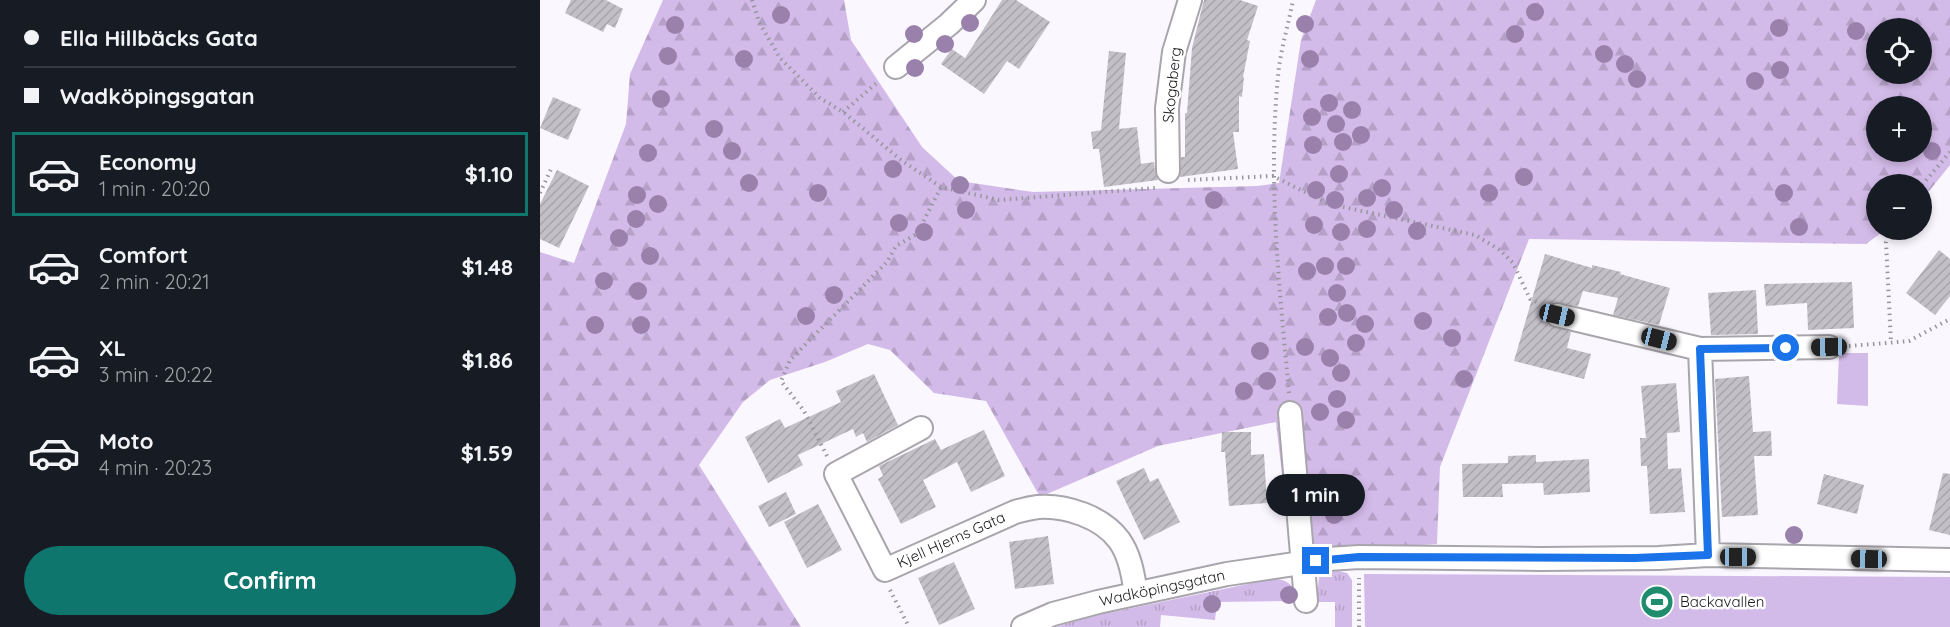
<!DOCTYPE html>
<meta charset="utf-8">
<style>
:root{--surface:#171b24;--page:#242831;--text:#f1f3f6;--muted:#9ea1a6;--line:#363941;--accent:#0f766e}
body{margin:0;font-family:Quicksand,sans-serif;background:var(--page);color:var(--text);height:100vh;display:flex;flex-direction:column;font-size:22px;white-space:nowrap}
*{box-sizing:border-box;margin:0}
p{font-size:20px;color:var(--muted)}
.icon{flex:none;width:33px;height:33px;fill:none;stroke:currentColor;stroke-width:2;stroke-linecap:round;stroke-linejoin:round}
.map{position:relative;flex:1;overflow:hidden}
.sheet{display:flex;flex-direction:column;background:var(--surface);width:540px}
.sheet>*{flex:none}
.hud{display:grid;align-content:center;height:132px;padding:0 24px;background:var(--surface)}
.fabs{position:absolute;left:1326px;top:18px;display:grid;gap:12px}
.fabs a{display:grid;place-items:center;width:66px;height:66px;border-radius:50%;background:var(--surface);box-shadow:0 3px 9px #0003;font-size:30px}
.end{position:absolute;width:27px;height:27px;margin:-14px;border:8px solid #1a73e8;background:#fff;box-shadow:0 0 0 3px #fff}
.from{border-radius:50%}
.bubble{position:absolute;height:42px;border-radius:21px;background:var(--surface);box-shadow:0 3px 9px #0003;font-size:20px;font-weight:700;line-height:42px;text-align:center}
.car{position:absolute;width:18px;height:36px;margin:-18px -9px;border-radius:8px;box-shadow:0 0 4px 2px #0007;background:linear-gradient(#222 24%,#8ab4d8 0 40%,#222 0 76%,#8ab4d8 0 86%,#222 0)}
.hud b{display:flex;align-items:center;gap:21px;height:57px;font-size:22px}
.hud b+b{border-top:2px solid var(--line)}
.hud i{width:15px;height:15px;background:var(--text)}
ul{padding:0;list-style:none}
li{display:flex;align-items:center;gap:18px;height:84px;margin:0 12px 9px;padding:0 12px;border:3px solid transparent;border-radius:0px}
li div{flex:1}
li b{display:block;font-size:22px}
li em{font-style:normal;font-weight:700}
li.active{border-color:var(--accent)}
li>.icon{width:54px;height:54px;stroke-width:1.5}
.primary-button{display:flex;gap:12px;margin-top:auto;padding:12px 24px}
.primary-button a{flex:1;height:69px;border-radius:36px;background:var(--accent);color:#fff;font-size:24px;font-weight:700;line-height:69px;text-align:center}
main{display:flex;flex:1;min-height:0}
.map>svg:first-child{display:block}
.grass{fill:url(#grass-tufts)}
.forest{fill:url(#forest-firs);fill-rule:evenodd}
.green{fill:#d3bbe9}
.building{fill:url(#building-hatch)}
.lines{fill:none;stroke-linecap:round;stroke-linejoin:round}
.minor-casing{stroke:#a9a5ad;stroke-width:26}
.path{stroke:#98959b;stroke-width:4;stroke-dasharray:1.5 4.5;stroke-linecap:butt}
.minor{stroke:#fff;stroke-width:22}
.tree{fill:#9a81ac}
.route{stroke:#1a73e8;stroke-width:8}
.labels{text-anchor:middle;stroke-width:5;stroke-linejoin:round;paint-order:stroke}
.street-label{font-size:15px;fill:#1b1a1d;stroke:#fff}
.poi-label{font-size:15px;fill:#1b1a1d;stroke:#fff;text-anchor:start}
</style>
<main>
<section class="sheet">
<div class="hud">
<b><i class="from"></i>Ella Hillbäcks Gata</b>
<b><i></i>Wadköpingsgatan</b>
</div>
<ul>
<li class="active"><svg class="icon" aria-label="car" viewBox="0 0 24 24"><path d="M5 17H2v-5l4-1 3-4h7l3 4 3 1v5h-3M9 17h6M6 11h13"/><circle cx="7" cy="17" r="2"/><circle cx="17" cy="17" r="2"/></svg><div><b>Economy</b><p>1 min · 20:20</p></div><em>$1.10</em></li>
<li><svg class="icon" aria-label="car" viewBox="0 0 24 24"><path d="M5 17H2v-5l4-1 3-4h7l3 4 3 1v5h-3M9 17h6M6 11h13"/><circle cx="7" cy="17" r="2"/><circle cx="17" cy="17" r="2"/></svg><div><b>Comfort</b><p>2 min · 20:21</p></div><em>$1.48</em></li>
<li><svg class="icon" aria-label="car" viewBox="0 0 24 24"><path d="M5 17H2v-5l4-1 3-4h7l3 4 3 1v5h-3M9 17h6M6 11h13"/><circle cx="7" cy="17" r="2"/><circle cx="17" cy="17" r="2"/></svg><div><b>XL</b><p>3 min · 20:22</p></div><em>$1.86</em></li>
<li><svg class="icon" aria-label="car" viewBox="0 0 24 24"><path d="M5 17H2v-5l4-1 3-4h7l3 4 3 1v5h-3M9 17h6M6 11h13"/><circle cx="7" cy="17" r="2"/><circle cx="17" cy="17" r="2"/></svg><div><b>Moto</b><p>4 min · 20:23</p></div><em>$1.59</em></li>
</ul>
<div class="primary-button"><a>Confirm</a></div>
</section>
<div class="map">
<svg width="1410" height="627" viewBox="0 0 1410 627">
<defs>
<pattern id="grass-tufts" width="24" height="20" patternUnits="userSpaceOnUse" patternTransform="scale(1.5)"><rect width="24" height="20" fill="#d3bbe9"/><path d="M3 7l-1-3M5 7V3M7 7l1-3M15 17l-1-3M17 17v-4M19 17l1-3" fill="none" stroke="#b5a0c7"/></pattern>
<pattern id="forest-firs" width="22" height="20" patternUnits="userSpaceOnUse" patternTransform="scale(1.5)"><rect width="22" height="20" fill="#d3bbe9"/><path d="M5 1l3.5 6h-7zM16 11l3.5 6h-7z" fill="#b5a0c7"/></pattern>
<pattern id="building-hatch" width="6" height="6" patternUnits="userSpaceOnUse" patternTransform="scale(1.5)"><rect width="6" height="6" fill="#c3bfc7"/><path d="M-1 1l2-2M0 6l6-6M5 7l2-2" fill="none" stroke="#a7a4aa"/></pattern>
</defs>
<rect width="100%" height="100%" fill="#fbf7ff"/>
<path class="grass" d="M798,571L807,573L812,580V627H795V602H779L777,600L779,576L783,573Z
M732,579C746,578 758,586 754,601L677,602L675,620L621,615L620,627H516L549,617Z"/>
<path class="forest" d="M123,0H304L311,40L382,147L419,181L493,192L717,186L739,183L761,40L776,0H1410V165L1382,200V184H1336V230H1345L1326,244L989,239L900,467L897,544L751,553L736,422L618,446L500,497L446,401L394,393L350,350L328,344L285,362L230,380L203,402L159,465L261,627H0V252L34,263L86,124L90,74ZM1336,28H1382V74H1336ZM1336,106H1382V152H1336Z"/>
<path class="green" d="M1299,353H1328V406L1297,404Z
M824,574L1410,577V627H825Z"/>
<path class="building" d="M31,0H66L83,9L75,28L67,24L63,32L25,13Z
M462,0H476L510,22L479,69L467,61L444,94L401,64L412,49L425,58Z
M664,0H700L718,6L707,40L710,41L703,77H704L702,97L699,96V132H693L698,169L640,177L641,157H645V113H647L652,48Z
M569,51L586,53L579,129L597,127L601,164L614,162L615,172L618,180L564,187L559,149H553L551,132L561,130Z
M13,97L41,109L28,140L0,128Z
M17,170L49,186L19,248L0,239V204Z
M1399,250L1410,259V296L1395,315L1366,293Z
M1005,254L1052,268V265L1081,272L1080,274L1130,288L1119,325L1073,315L1078,298L1043,291L1038,306L1014,302L1008,305L1004,312V319L1008,325L1031,332L1027,348L1051,354L1044,379L974,361Z
M1312,282L1314,328L1268,330L1267,303L1226,306L1224,284Z
M1216,290L1218,334L1171,335L1168,293Z
M334,374L358,425L327,442L323,433L316,437L313,429L258,455L263,465L228,483L205,437L240,419L245,428L301,402L296,391Z
M1209,376L1213,432L1231,431L1232,456H1214L1218,515L1182,517L1175,379Z
M1136,383L1140,432L1127,433L1128,469L1141,468L1145,512L1110,514L1107,466H1101L1100,438H1106L1101,386Z
M444,430L465,476L431,492L417,462L383,480L396,507L361,524L338,479L343,476L339,466L395,439L401,450Z
M682,432H711V455L724,454L727,503L689,506L685,452H681Z
M996,455V462L1049,459L1050,492L1004,495L1003,483L962,484L963,497H923L922,464L968,463V456Z
M604,468L610,482L618,478L640,522L604,540L576,481Z
M1403,473L1410,474V535L1389,530Z
M1284,474L1324,485L1317,514L1277,504Z
M246,492L256,514L229,527L218,506Z
M278,504L302,550L267,568L244,522Z
M508,536L514,584L475,589L469,542Z
M414,562L435,609L399,625L378,578Z"/>
<g class="lines">
<defs>
<path id="minor" d="M356,67L409,24L434,0
M628,171L627,108L634,52L650,0
M1017,315L1160,349L1289,347
M1160,349L1168,555
M750,413L766,601
M381,428L296,474L345,570L475,512C482,510 490,508 498,507C526,505 562,517 579,540C590,555 593,575 596,593
M483,627L513,614L558,602L687,574L788,559L819,557L1001,559L1119,558L1168,555L1410,560"/>
</defs>
<use href="#minor" class="minor-casing"/>
<path class="path" d="M212,0L219,22L240,58L280,98L303,112L361,160L401,187L459,200L615,188
M303,112L339,81
M648,180L733,176L789,204L935,235L960,250L973,263L990,299L999,303
M1382,185L1410,152
M0,193L11,169
M1349,230L1346,242L1351,343
M1309,346L1369,341L1410,319
M749,393C739,285 727,176 739,67C742,45 749,22 753,0
M287,456L264,411L241,381L250,360L347,262L356,246L377,234L401,187
M350,590L369,627
M819,627V578"/>
<use href="#minor" class="minor"/>
</g>
<g class="tree">
<circle cx="995" cy="12" r="9"/>
<circle cx="241" cy="15" r="9"/>
<circle cx="430" cy="23" r="9"/>
<circle cx="765" cy="24" r="9"/>
<circle cx="135" cy="25" r="9"/>
<circle cx="1239" cy="28" r="9"/>
<circle cx="1316" cy="31" r="9"/>
<circle cx="374" cy="34" r="9"/>
<circle cx="975" cy="34" r="9"/>
<circle cx="405" cy="44" r="9"/>
<circle cx="1064" cy="54" r="9"/>
<circle cx="128" cy="56" r="9"/>
<circle cx="204" cy="59" r="9"/>
<circle cx="770" cy="59" r="9"/>
<circle cx="1085" cy="64" r="9"/>
<circle cx="375" cy="68" r="9"/>
<circle cx="1240" cy="70" r="9"/>
<circle cx="1097" cy="79" r="9"/>
<circle cx="1215" cy="81" r="9"/>
<circle cx="121" cy="99" r="9"/>
<circle cx="789" cy="103" r="9"/>
<circle cx="812" cy="110" r="9"/>
<circle cx="772" cy="117" r="9"/>
<circle cx="796" cy="124" r="9"/>
<circle cx="174" cy="129" r="9"/>
<circle cx="821" cy="135" r="9"/>
<circle cx="803" cy="142" r="9"/>
<circle cx="773" cy="145" r="9"/>
<circle cx="192" cy="151" r="9"/>
<circle cx="1392" cy="151" r="9"/>
<circle cx="108" cy="153" r="9"/>
<circle cx="353" cy="169" r="9"/>
<circle cx="799" cy="174" r="9"/>
<circle cx="984" cy="177" r="9"/>
<circle cx="209" cy="183" r="9"/>
<circle cx="420" cy="185" r="9"/>
<circle cx="842" cy="188" r="9"/>
<circle cx="776" cy="190" r="9"/>
<circle cx="278" cy="193" r="9"/>
<circle cx="949" cy="193" r="9"/>
<circle cx="1244" cy="193" r="9"/>
<circle cx="97" cy="195" r="9"/>
<circle cx="827" cy="198" r="9"/>
<circle cx="674" cy="200" r="9"/>
<circle cx="795" cy="200" r="9"/>
<circle cx="118" cy="204" r="9"/>
<circle cx="426" cy="210" r="9"/>
<circle cx="854" cy="210" r="9"/>
<circle cx="96" cy="219" r="9"/>
<circle cx="359" cy="223" r="9"/>
<circle cx="774" cy="225" r="9"/>
<circle cx="1259" cy="227" r="9"/>
<circle cx="827" cy="229" r="9"/>
<circle cx="877" cy="231" r="9"/>
<circle cx="384" cy="232" r="9"/>
<circle cx="801" cy="232" r="9"/>
<circle cx="79" cy="238" r="9"/>
<circle cx="110" cy="256" r="9"/>
<circle cx="785" cy="266" r="9"/>
<circle cx="806" cy="266" r="9"/>
<circle cx="767" cy="271" r="9"/>
<circle cx="64" cy="281" r="9"/>
<circle cx="98" cy="291" r="9"/>
<circle cx="797" cy="293" r="9"/>
<circle cx="294" cy="295" r="9"/>
<circle cx="807" cy="313" r="9"/>
<circle cx="266" cy="316" r="9"/>
<circle cx="788" cy="317" r="9"/>
<circle cx="883" cy="321" r="9"/>
<circle cx="825" cy="324" r="9"/>
<circle cx="55" cy="325" r="9"/>
<circle cx="101" cy="325" r="9"/>
<circle cx="912" cy="338" r="9"/>
<circle cx="816" cy="343" r="9"/>
<circle cx="765" cy="347" r="9"/>
<circle cx="720" cy="351" r="9"/>
<circle cx="790" cy="358" r="9"/>
<circle cx="801" cy="373" r="9"/>
<circle cx="924" cy="379" r="9"/>
<circle cx="727" cy="381" r="9"/>
<circle cx="704" cy="391" r="9"/>
<circle cx="797" cy="399" r="9"/>
<circle cx="780" cy="412" r="9"/>
<circle cx="806" cy="420" r="9"/>
<circle cx="796" cy="489" r="9"/>
<circle cx="794" cy="515" r="9"/>
<circle cx="1254" cy="535" r="9"/>
<circle cx="749" cy="595" r="9"/>
<circle cx="672" cy="604" r="9"/>
</g>
<g class="lines">
<path class="route" d="M776,561L819,557L1095,558L1168,555L1160,349L1246,348"/>
</g>
<defs>
<symbol id="stadium-disc" viewBox="-11 -11 22 22"><circle r="9.5" fill="#1f8d6d" stroke="#fff"/><path d="M0-5a6.5 5 0 1 0 0 10a6.5 5 0 1 0 0-10ZM-3.5-1.8h7v3.6h-7Z" fill="#fff"/></symbol>
</defs>
<g fill-rule="evenodd">
<use href="#stadium-disc" x="1098" y="583" width="38" height="38"/>
</g>
<g class="labels">
<g class="street-label">
<text transform="translate(632 85) rotate(-84)" y="5">Skogaberg</text>
<text transform="translate(411 540) rotate(-24)" y="5">Kjell Hjerns Gata</text>
<text transform="translate(622 588) rotate(-12)" y="5">Wadköpingsgatan</text>
</g>
<g class="poi-label">
<text x="1140" y="607">Backavallen</text>
</g>
</g>
</svg>
<div class="fabs">
<a><svg class="icon" aria-label="locate" viewBox="0 0 24 24"><circle cx="12" cy="12" r="6"/><path d="M12 2v4M12 18v4M2 12h4M18 12h4"/></svg></a>
<a>+</a>
<a>−</a>
</div>
<i class="end from" style="left:1246px;top:348px"></i>
<i class="end" style="left:776px;top:561px"></i>
<div class="bubble" style="left:726px;top:474px;width:99px">1 min</div>
<i class="car" style="left:1017px;top:315px;rotate:103deg"></i>
<i class="car" style="left:1119px;top:339px;rotate:104deg"></i>
<i class="car" style="left:1289px;top:347px;rotate:269deg"></i>
<i class="car" style="left:1198px;top:557px;rotate:90deg"></i>
<i class="car" style="left:1329px;top:559px;rotate:271deg"></i>
</div>
</main>
